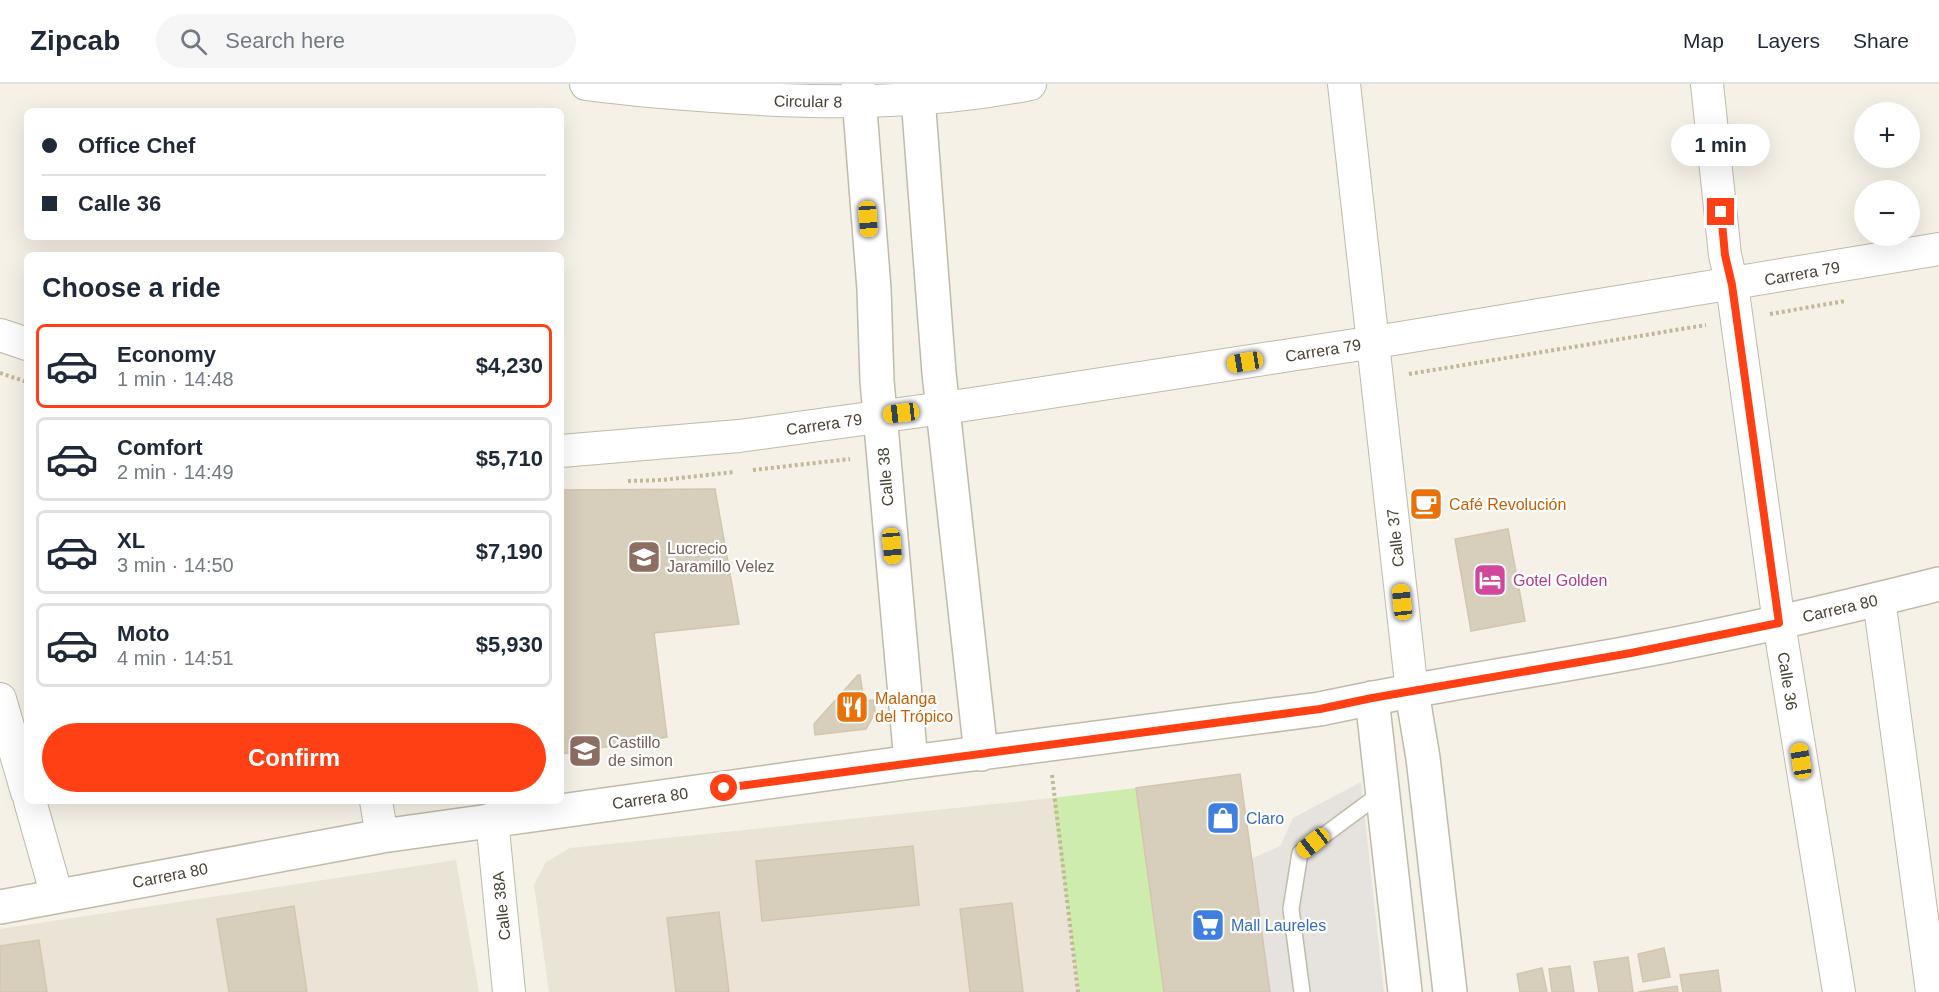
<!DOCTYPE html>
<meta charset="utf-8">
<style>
:root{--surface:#fff;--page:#f6f6f7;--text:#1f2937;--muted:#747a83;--line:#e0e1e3;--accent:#ff4014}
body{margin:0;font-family:Arial,sans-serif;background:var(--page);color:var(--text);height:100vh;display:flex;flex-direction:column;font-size:22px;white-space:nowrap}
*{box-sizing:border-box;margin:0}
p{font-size:20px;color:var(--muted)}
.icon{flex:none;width:33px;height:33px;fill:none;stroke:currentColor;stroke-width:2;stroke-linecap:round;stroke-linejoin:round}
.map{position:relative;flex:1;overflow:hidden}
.details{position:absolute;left:24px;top:168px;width:540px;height:552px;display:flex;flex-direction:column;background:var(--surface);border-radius:9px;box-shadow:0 6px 24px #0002}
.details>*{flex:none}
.banner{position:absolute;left:24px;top:24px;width:540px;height:132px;border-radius:9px;box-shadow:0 6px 24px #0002;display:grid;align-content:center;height:132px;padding:0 18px;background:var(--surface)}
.tools{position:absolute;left:1854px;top:18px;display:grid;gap:12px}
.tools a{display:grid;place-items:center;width:66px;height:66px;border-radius:50%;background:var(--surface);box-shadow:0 6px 24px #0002;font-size:30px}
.end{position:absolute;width:27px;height:27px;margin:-14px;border:8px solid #ff4014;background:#fff;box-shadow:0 0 0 3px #fff}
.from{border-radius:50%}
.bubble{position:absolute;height:42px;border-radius:21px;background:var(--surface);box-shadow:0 6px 24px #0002;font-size:20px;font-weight:600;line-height:42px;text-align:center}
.car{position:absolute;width:18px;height:36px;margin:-18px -9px;border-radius:8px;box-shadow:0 0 4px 2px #0007;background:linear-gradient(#f5c518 24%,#345 0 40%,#f5c518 0 76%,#345 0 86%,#f5c518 0)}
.banner b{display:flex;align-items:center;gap:21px;height:57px;font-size:22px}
.banner b+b{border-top:2px solid var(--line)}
.banner i{width:15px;height:15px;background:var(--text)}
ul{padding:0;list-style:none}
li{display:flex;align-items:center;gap:18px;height:84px;margin:0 12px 9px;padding:0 6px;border:3px solid var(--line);border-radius:9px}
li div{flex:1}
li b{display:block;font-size:22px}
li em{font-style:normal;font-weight:600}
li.active{border-color:var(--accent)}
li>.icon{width:54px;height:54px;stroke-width:1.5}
h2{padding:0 18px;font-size:27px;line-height:72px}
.cta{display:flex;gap:12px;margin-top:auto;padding:12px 18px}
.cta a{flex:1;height:69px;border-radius:36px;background:var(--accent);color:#fff;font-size:24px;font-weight:600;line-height:69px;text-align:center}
header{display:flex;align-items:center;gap:36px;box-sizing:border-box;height:84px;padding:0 30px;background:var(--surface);border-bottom:2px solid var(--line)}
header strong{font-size:28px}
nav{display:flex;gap:33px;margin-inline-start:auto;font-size:21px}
.search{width:420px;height:54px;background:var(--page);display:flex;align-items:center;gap:15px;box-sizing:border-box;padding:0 21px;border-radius:33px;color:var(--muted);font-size:22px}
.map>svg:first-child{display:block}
.residential{fill:#e9e4d5}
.green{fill:#ceecad}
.parking{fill:#e6e3df}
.building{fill:#d8cebc;stroke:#d3c6ae;stroke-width:1.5}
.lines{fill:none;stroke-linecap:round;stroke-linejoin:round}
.service-casing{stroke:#c1baa9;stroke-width:18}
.minor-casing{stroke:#c1baa9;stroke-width:34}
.tertiary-casing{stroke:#c1baa9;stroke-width:36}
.path{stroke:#c4b699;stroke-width:4;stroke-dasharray:3 3;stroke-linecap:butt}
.service{stroke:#fff;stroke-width:15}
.minor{stroke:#fff;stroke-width:32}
.tertiary{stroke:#fff;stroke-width:33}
.route{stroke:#ff4014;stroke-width:8}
.labels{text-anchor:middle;stroke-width:4.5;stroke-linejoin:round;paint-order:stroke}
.street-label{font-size:16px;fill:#494235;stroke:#fff}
.food-label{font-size:16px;fill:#c56008;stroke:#fff;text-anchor:start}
.education-label{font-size:16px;fill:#785e54;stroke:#fff;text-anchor:start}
.hotel-label{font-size:16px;fill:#b23c85;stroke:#fff;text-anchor:start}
.shop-label{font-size:16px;fill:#366cbe;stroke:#fff;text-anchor:start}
</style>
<header>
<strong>Zipcab</strong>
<div class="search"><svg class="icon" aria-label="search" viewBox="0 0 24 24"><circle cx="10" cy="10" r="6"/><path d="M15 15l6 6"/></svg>Search here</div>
<nav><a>Map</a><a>Layers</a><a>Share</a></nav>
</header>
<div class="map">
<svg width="1939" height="908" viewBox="0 0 1939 908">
<rect width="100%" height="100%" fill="#f5f1e7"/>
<path class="residential" d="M1052,714L1079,908H549L534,801L546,778L570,764Z
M456,776L479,908H0V845Z"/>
<path class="green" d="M1136,704L1164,908H1079L1052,714Z"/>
<path class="parking" d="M1361,698L1384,908H1270L1251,775L1280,762L1293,734Z"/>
<path class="building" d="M715,405L739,540L654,549L667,653L561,670V406Z
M1508,445L1525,537L1471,547L1455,455Z
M858,591H860L864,617L874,616L875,629L866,645L815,651L814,640Z
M1240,690L1270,908H1164L1136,704Z
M913,762L919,821L762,837L756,777Z
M1012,819L1023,908H970L960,825Z
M294,822L307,908H229L217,835Z
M719,828L729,908H676L667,834Z
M39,856L47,908H0V862Z
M1664,864L1670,893L1643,898L1638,870Z
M1628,873L1633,908H1599L1594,878Z
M1570,882L1574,908H1552L1549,885Z
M1542,884L1547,908H1520L1517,890Z
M1718,886L1721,908H1683L1680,891Z
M1677,902L1678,908H1638Z"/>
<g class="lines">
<defs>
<path id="service" d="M1302,908L1291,825L1300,769L1384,707"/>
<path id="minor" d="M586,0C628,6 670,9 713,12C819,20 925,21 1030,0
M1344,0L1412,608
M1707,0L1725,171L1732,201L1779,539L1839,908
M0,251L27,260
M561,367L739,352L972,320L1394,255L1939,165
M1879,515L1932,908
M0,615L27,708
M30,717L57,812
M376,717L382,752
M492,735L509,908"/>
<path id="tertiary" d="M858,0L874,205L877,297L911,678
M917,0L939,289L981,670
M1412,608L1423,674L1450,908
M1372,614L1405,908
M0,823L382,752L911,678L1320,625C1422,603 1526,588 1629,569C1733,550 1836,526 1939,500"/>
</defs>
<use href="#service" class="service-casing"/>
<use href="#minor" class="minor-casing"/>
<use href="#tertiary" class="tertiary-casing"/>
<path class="path" d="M1770,230L1845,217
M0,289L27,298
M1409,290L1706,241
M753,386L850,375
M628,397L662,396L734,388
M1052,691L1078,908"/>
<use href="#service" class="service"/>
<use href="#minor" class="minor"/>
<use href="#tertiary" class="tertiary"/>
</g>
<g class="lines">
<path class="route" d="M724,704L1320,625L1372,614L1631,569L1779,539L1732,201L1725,171L1721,128"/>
</g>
<defs>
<symbol id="cafe-square" viewBox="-11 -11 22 22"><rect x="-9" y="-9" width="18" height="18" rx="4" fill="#e8710a" stroke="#fff"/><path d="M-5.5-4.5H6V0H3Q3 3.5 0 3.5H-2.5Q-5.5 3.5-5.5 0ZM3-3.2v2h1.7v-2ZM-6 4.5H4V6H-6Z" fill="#fff"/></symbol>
<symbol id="school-square" viewBox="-11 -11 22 22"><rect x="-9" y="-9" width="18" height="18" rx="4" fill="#8d6e63" stroke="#fff"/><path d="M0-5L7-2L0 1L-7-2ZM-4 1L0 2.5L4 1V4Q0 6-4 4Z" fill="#fff"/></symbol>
<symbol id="hotel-square" viewBox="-11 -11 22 22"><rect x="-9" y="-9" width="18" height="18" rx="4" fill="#d1479c" stroke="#fff"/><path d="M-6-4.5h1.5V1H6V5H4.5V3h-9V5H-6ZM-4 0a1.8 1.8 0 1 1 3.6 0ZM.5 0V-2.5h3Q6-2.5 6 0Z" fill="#fff"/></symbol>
<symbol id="restaurant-square" viewBox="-11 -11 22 22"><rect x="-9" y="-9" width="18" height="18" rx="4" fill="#e8710a" stroke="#fff"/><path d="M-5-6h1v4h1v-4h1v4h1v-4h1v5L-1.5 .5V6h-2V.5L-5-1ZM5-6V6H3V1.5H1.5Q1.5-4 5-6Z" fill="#fff"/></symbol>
<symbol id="shop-square" viewBox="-11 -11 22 22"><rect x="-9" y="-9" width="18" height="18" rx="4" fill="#3f7fe0" stroke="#fff"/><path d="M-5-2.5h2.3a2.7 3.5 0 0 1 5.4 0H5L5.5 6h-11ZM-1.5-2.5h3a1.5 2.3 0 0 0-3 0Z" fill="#fff"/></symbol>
<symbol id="supermarket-square" viewBox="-11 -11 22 22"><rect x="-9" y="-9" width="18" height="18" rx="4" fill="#3f7fe0" stroke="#fff"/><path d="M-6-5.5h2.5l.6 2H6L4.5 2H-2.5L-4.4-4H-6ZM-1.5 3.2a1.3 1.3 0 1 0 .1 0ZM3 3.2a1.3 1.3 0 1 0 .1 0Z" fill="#fff"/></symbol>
</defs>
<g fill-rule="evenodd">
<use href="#cafe-square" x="1407" y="401" width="38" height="38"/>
<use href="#school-square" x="625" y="454" width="38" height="38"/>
<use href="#hotel-square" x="1471" y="477" width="38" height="38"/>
<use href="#restaurant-square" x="833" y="604" width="38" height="38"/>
<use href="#school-square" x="566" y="648" width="38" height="38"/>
<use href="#shop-square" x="1204" y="715" width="38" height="38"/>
<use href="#supermarket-square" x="1189" y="822" width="38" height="38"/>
</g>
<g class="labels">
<g class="street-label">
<text transform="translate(808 17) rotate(1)" y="6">Circular 8</text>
<text transform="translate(1802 189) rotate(-10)" y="6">Carrera 79</text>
<text transform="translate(1323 266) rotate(-9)" y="6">Carrera 79</text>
<text transform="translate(824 340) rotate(-8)" y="6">Carrera 79</text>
<text transform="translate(885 393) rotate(-95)" y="6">Calle 38</text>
<text transform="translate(1395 454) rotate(-96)" y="6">Calle 37</text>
<text transform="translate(1840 524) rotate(-13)" y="6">Carrera 80</text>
<text transform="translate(1788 597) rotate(81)" y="6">Calle 36</text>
<text transform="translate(650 714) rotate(-8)" y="6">Carrera 80</text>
<text transform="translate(170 791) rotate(-11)" y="6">Carrera 80</text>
<text transform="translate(501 822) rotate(-96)" y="6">Calle 38A</text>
</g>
<g class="food-label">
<text x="1449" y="426">Café Revolución</text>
<text x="875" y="620">Malanga<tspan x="875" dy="18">del Trópico</tspan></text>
</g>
<g class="education-label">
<text x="667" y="470">Lucrecio<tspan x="667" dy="18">Jaramillo Velez</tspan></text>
<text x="608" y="664">Castillo<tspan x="608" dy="18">de simon</tspan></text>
</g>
<g class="hotel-label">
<text x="1513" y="502">Gotel Golden</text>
</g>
<g class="shop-label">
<text x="1246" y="740">Claro</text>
<text x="1231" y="847">Mall Laureles</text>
</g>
</g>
</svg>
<div class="tools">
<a>+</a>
<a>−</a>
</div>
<i class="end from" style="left:724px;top:704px"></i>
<i class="end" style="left:1721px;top:128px"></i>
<div class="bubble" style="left:1671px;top:40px;width:99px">1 min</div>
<i class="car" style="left:868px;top:135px;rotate:176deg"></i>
<i class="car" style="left:1245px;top:278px;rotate:261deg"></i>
<i class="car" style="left:901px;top:329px;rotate:263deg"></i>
<i class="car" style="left:892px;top:462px;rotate:175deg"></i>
<i class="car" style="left:1402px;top:518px;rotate:354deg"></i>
<i class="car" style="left:1801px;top:677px;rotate:351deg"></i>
<i class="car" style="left:1313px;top:759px;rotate:232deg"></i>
<div class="banner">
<b><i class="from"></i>Office Chef</b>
<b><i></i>Calle 36</b>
</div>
<section class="details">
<h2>Choose a ride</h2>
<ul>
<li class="active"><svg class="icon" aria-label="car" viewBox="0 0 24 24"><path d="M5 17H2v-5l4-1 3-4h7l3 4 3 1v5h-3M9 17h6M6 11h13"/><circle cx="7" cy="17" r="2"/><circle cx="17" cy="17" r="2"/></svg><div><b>Economy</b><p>1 min · 14:48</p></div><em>$4,230</em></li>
<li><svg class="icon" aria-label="car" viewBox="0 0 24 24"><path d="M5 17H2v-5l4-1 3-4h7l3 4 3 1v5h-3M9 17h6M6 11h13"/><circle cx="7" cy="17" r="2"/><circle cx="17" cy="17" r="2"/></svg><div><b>Comfort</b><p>2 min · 14:49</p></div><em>$5,710</em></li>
<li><svg class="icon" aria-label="car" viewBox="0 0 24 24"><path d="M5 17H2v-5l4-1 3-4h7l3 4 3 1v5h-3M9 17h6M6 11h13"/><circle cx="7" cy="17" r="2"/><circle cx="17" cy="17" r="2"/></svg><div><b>XL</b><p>3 min · 14:50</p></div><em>$7,190</em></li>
<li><svg class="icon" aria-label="car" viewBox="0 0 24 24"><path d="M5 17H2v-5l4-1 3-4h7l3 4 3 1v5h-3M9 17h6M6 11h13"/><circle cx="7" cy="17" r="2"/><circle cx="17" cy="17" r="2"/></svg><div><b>Moto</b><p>4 min · 14:51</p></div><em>$5,930</em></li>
</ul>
<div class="cta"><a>Confirm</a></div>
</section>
</div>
